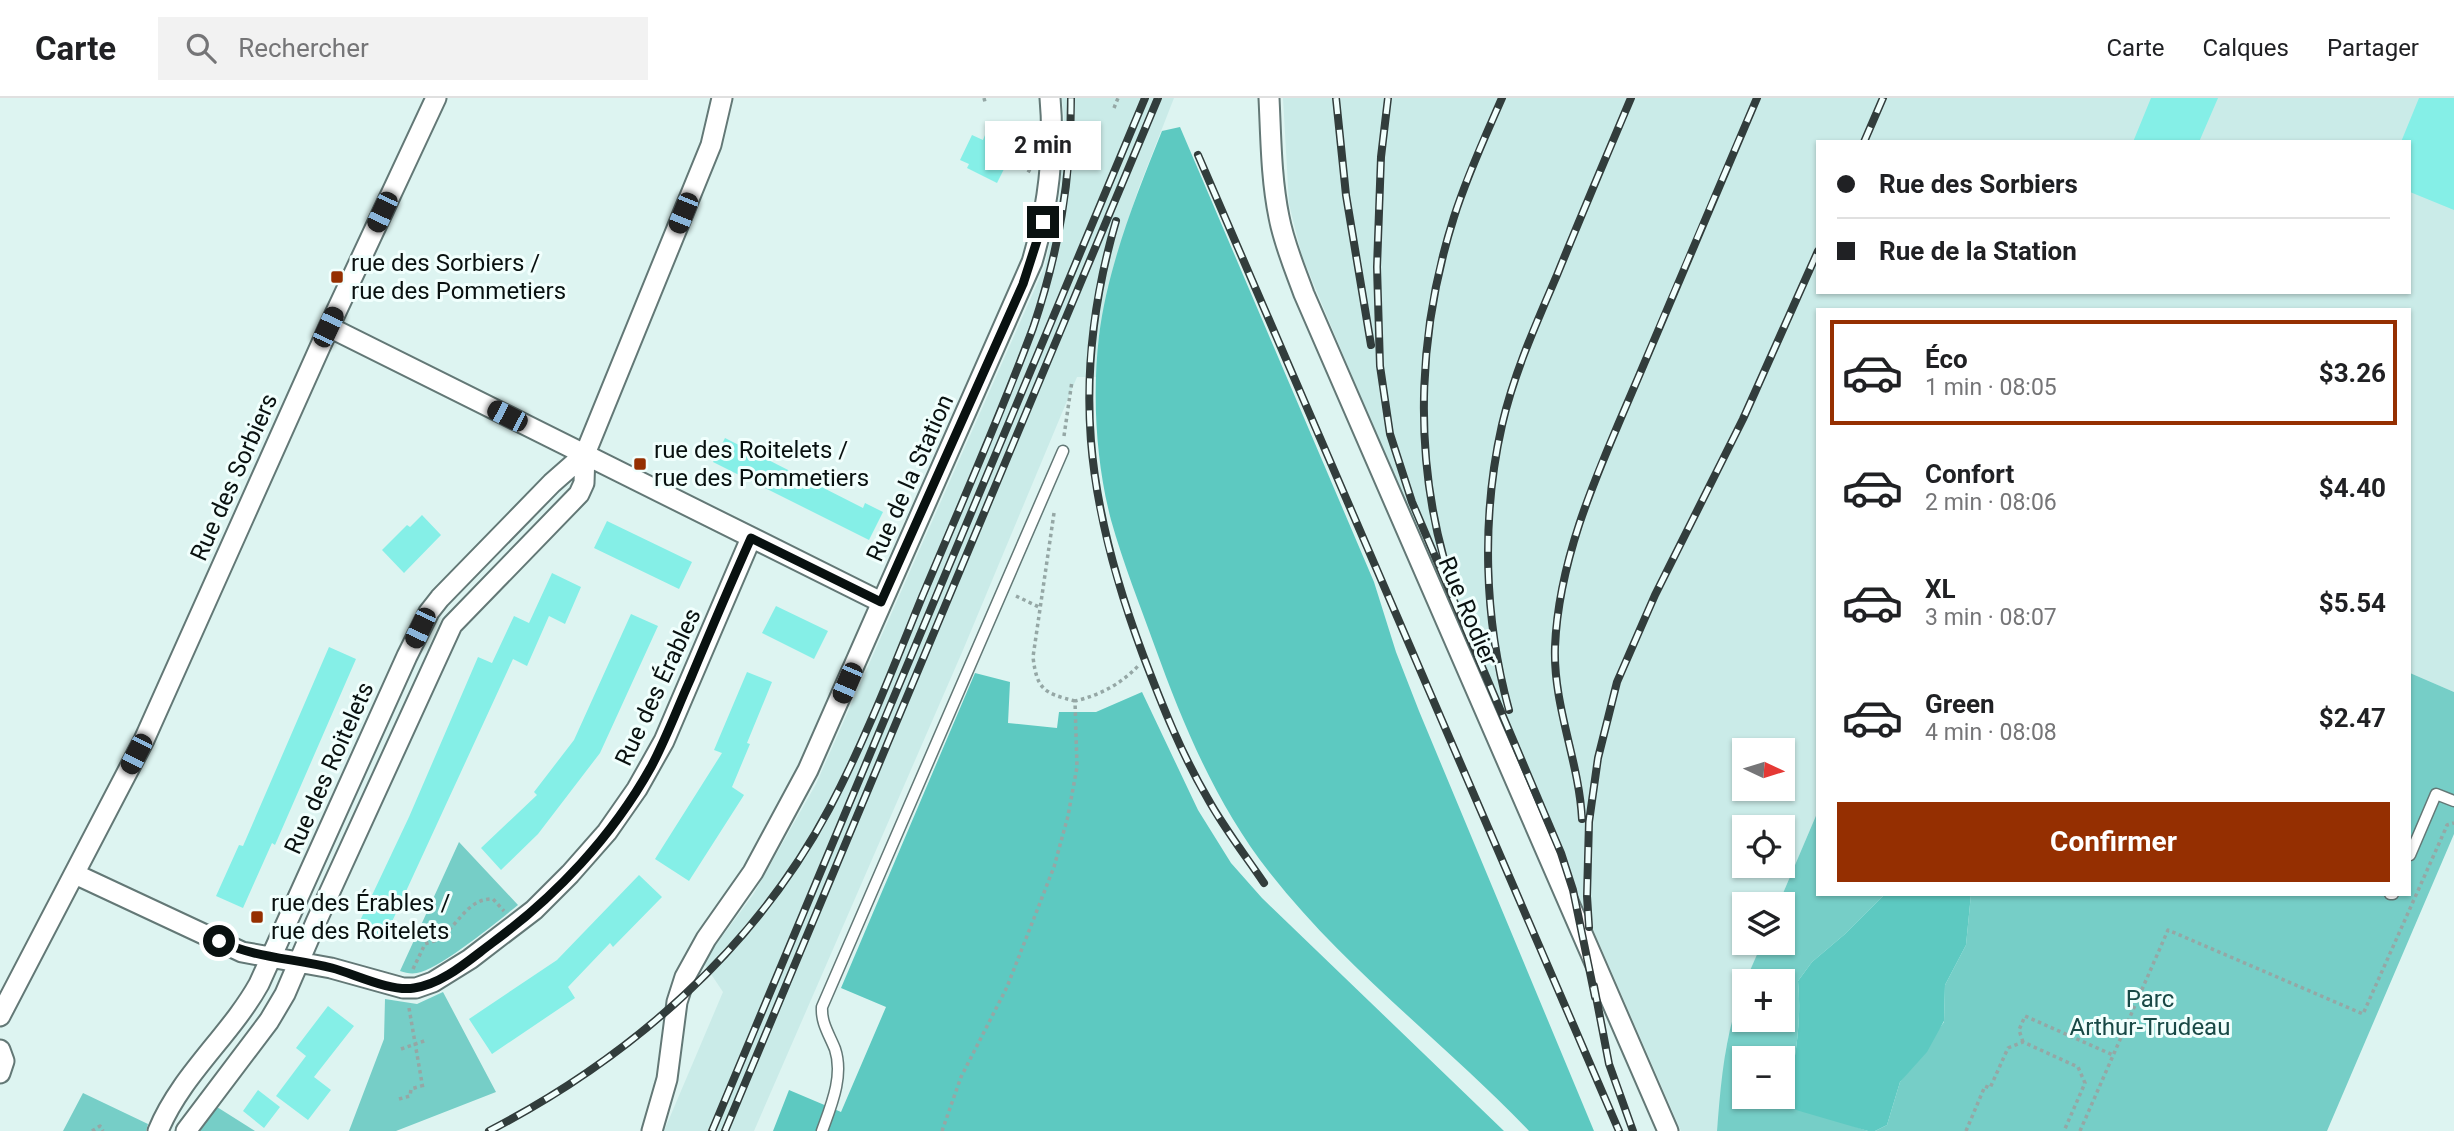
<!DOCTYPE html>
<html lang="fr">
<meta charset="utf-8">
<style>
:root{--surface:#fff;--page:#f2f2f2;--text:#202124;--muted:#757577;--line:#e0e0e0;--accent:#952f01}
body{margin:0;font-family:Roboto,sans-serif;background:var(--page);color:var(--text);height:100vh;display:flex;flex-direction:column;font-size:26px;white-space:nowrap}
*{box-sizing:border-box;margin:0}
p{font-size:23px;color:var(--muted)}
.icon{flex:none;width:38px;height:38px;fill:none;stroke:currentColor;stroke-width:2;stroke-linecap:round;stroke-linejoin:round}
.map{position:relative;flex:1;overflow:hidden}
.drawer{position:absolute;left:1816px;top:210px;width:595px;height:588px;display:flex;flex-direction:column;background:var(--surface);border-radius:0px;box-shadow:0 2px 5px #0004}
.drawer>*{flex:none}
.hud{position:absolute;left:1816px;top:42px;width:595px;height:154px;border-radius:0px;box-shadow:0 2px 5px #0004;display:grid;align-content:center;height:154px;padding:0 21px;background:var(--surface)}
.needle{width:46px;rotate:94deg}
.tools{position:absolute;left:1732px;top:640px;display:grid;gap:14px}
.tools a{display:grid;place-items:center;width:63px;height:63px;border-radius:0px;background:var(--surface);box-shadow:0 2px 5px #0004;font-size:35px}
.end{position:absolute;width:32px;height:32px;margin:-16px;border:9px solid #091110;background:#fff;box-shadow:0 0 0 4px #fff}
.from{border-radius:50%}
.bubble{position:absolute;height:49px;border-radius:0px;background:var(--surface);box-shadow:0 2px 5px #0004;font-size:23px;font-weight:700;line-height:49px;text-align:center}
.car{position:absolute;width:21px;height:42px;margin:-21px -10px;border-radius:9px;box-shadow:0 0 5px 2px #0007;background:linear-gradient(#222 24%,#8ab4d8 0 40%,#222 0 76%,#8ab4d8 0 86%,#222 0)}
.hud b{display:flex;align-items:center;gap:24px;height:66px;font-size:26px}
.hud b+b{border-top:2px solid var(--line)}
.hud i{width:18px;height:18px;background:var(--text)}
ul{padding:12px 0 0;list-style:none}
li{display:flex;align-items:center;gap:21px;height:105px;margin:0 14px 10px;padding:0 7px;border:4px solid transparent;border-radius:0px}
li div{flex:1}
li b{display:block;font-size:26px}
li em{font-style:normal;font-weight:700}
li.active{border-color:var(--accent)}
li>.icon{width:63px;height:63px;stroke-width:1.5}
.primary-button{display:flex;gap:14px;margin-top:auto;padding:14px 21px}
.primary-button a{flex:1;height:80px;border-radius:0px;background:var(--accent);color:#fff;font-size:28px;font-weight:700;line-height:80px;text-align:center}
header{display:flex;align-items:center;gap:42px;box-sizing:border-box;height:98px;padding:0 35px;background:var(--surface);border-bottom:2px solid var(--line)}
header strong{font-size:33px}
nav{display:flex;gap:38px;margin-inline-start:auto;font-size:24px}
.search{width:490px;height:63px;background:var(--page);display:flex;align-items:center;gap:18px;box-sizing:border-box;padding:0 24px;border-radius:0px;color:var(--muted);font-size:26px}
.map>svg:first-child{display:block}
.built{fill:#caebe8;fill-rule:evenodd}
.green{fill:#76cec7;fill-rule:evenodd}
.forest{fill:#5dc9c1}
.building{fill:#85efe7}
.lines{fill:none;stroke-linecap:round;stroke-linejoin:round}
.lane-casing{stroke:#637876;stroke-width:13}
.street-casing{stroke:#637876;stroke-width:23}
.path{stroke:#95a7a5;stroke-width:3.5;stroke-dasharray:3.5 3.5;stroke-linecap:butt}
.lane{stroke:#fff;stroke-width:10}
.street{stroke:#fff;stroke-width:19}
.rail-casing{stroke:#323d3c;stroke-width:8}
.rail{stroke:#f1fffd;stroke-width:5;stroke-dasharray:16;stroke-linecap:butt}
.route{stroke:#091110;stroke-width:9}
.poi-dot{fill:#952f01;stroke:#f1fffd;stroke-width:2.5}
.labels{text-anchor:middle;stroke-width:6;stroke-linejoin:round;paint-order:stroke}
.poi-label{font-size:24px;fill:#091110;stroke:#f1fffd;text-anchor:start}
.street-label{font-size:24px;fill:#091110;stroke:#f1fffd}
.park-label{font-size:24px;fill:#194946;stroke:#f1fffd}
</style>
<header>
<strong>Carte</strong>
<div class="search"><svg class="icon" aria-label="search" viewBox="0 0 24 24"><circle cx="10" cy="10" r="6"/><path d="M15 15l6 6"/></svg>Rechercher</div>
<nav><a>Carte</a><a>Calques</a><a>Partager</a></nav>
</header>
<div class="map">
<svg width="2454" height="1033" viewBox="0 0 2454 1033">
<rect width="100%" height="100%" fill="#ddf4f1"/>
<path class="built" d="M1062,0H1174L1138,92L1111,177L1099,238L1097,279H1077L963,552L754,1033H664L723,894L703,864L753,797L816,686L1045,168L1060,96L1064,19Z
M1283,0H2454V594L2410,575V212H1818V713L1778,807H1745V845H1762L1737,903L1726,950L1717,1033H1681L1362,302L1302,158L1289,106ZM1818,44H2410V194H1818ZM1745,653H1783V691H1745ZM1745,730H1783V768H1745Z"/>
<path class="green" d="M2410,575L2454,594V736L2327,1033H1875L1887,1027L1900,984L1944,924L1945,887L1966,847L1971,796H2410Z
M1818,713V796H1885L1845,836L1812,864L1798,883C1802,924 1795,964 1786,1005L1868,1033H1717C1721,983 1725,931 1745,885V922H1783V884H1745L1762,845H1783V807H1778ZM1745,961H1783V999H1745Z
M459,744L518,807C498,823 440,871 417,875C411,876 406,875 400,873Z
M443,894L496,994L396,1033H349L384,941L385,901L417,906Z
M83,995L148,1026L146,1033H63Z
M217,1009L255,1033H200Z"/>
<path class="forest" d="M1180,29L1374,484L1396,554L1419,613L1594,1033H1529C1445,945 1346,872 1270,775C1217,708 1184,629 1155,549C1140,507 1123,465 1111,422C1096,364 1092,298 1099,238C1108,167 1136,98 1162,33Z
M975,575L1010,584L1008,625L1057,630L1059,614H1096L1142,594L1198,712L1231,765L1262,800L1504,1033H773L789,992L841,1014L886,909L841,890Z
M1885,796H1971L1966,847L1945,887L1944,923L1927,954L1900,984L1887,1027L1875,1033H1868L1796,1012L1786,1005C1795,964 1802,924 1798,883L1812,864L1845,836Z"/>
<path class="building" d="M2151,0H2218L2199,44H2133Z
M2419,0H2454V112L2410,94V44H2401Z
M972,37L983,42L985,37L1014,51L997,85L967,70L969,66L960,62Z
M725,340L863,410L865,405L883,414L869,442L713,364Z
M422,417L441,437L404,475L382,452L407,427L410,429Z
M607,423L692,464L679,491L594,450Z
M552,475L581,489L565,526L549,518L527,568L513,561L384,841L357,829L409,719L478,559L492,565L514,518L529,525Z
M776,508L828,533L814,561L762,535Z
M631,516L658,528L600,655L538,736L501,772L481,750L537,697L534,694L574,642Z
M329,549L356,561L275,747L272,745L243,810L216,798L239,747L243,748Z
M747,574L772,584L747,645L750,646L732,689L744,697L689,783L655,761L722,655L714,652Z
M639,777L662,799L613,849L610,845L568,889L575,900L492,956L469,921L557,862Z
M328,908L354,928L314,979L331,992L308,1022L276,998L306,958L296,950Z
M258,992L280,1009L264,1030L243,1013Z"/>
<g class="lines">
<defs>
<path id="lane" d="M2410,757L2436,696L2454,703
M2390,796H2393
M822,1033C831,1008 844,978 835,951C829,936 821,925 822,909L1063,353"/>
<path id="street" d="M1269,0C1271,40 1271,80 1279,119C1284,146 1295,171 1304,196L1668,1033
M329,229L881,504
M75,776L242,854L331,870L403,890H416L433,884L470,861L534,812L570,776L607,734L637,691L664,643L751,440
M0,918L144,642L329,229L436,0
M0,952L4,963L0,975
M158,1033C181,977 230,938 259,886L407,558L429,514L440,500L552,385L585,356
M186,1033L269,923L285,896L316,824L452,527L579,396L584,385L585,356L711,47L722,0
M652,1033L667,981L677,904L685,879L706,841L753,774L808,672L1032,164C1048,110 1055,56 1050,0"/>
</defs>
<use href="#lane" class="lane-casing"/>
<use href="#street" class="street-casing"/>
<path class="path" d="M984,0L985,4
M1114,10L1118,0
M1009,62L1031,74
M1064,338L1072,283
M1054,415L1033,559C1037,592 1044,595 1075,603
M1016,498L1039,509
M413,871L425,846C430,844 436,843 440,840C458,827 468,800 493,801L504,813
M409,910L423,991
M2023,944L2019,932L2025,918L2113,957
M401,951L427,942
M399,1001L410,998L411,991L421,988
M92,1033L100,1028L103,1033
M942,1033L961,979L1007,889L1054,769L1068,718L1077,669L1075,603C1100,597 1121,586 1138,568
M1966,1033L1985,988L1990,990L2008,950L2023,944L2078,969L2085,985L2064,1033
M2080,1033L2168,832L2363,916L2445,732L2447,727L2454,725"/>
<use href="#lane" class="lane"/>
<use href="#street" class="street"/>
<defs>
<path id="rail" d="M1336,0L1346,97L1371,247
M1388,0L1381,59L1377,169L1380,268L1390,336L1412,404L1561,755L1573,792L1595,899
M1864,44L1883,0
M1198,57L1619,1033
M1116,123C1070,281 1086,404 1143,557C1162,607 1181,655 1208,701C1224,730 1245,757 1264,785
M1444,461C1413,349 1419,229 1454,119C1467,78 1485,39 1502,0
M1509,612C1484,521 1481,420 1502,327C1514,275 1536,226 1557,177C1581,118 1606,59 1631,0
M1582,721C1579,663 1553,608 1555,549C1559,452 1604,361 1641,273C1679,182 1718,91 1757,0
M1589,829L1587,798L1589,724L1598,660L1617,584L1655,497L1743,321L1818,153
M1594,888L1609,966L1633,1033
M489,1033C630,960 754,852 829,711C865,643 893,570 922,499C960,409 999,321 1033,230C1059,153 1071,82 1071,0
M712,1033L1145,0
M725,1033L1158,0"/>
</defs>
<use href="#rail" class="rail-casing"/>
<use href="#rail" class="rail"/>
</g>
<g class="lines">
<path class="route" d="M219,843C256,860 292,860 332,870C355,876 390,894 414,890C443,886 469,862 492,845C555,799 612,739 651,669C666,641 677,611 690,582C710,534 730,487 751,440L881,504L1023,186L1043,124"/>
</g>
<g class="poi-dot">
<rect x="330" y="172" width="14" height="14" rx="3.5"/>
<rect x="633" y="359" width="14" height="14" rx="3.5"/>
<rect x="250" y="812" width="14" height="14" rx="3.5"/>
</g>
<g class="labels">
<g class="poi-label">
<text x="351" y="173">rue des Sorbiers /<tspan x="351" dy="28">rue des Pommetiers</tspan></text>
<text x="654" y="360">rue des Roitelets /<tspan x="654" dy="28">rue des Pommetiers</tspan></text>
<text x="271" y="813">rue des Érables /<tspan x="271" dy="28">rue des Roitelets</tspan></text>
</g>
<g class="street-label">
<text transform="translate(234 379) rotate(-66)" y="8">Rue des Sorbiers</text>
<text transform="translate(910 380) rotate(-66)" y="8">Rue de la Station</text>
<text transform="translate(1468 513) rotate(67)" y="8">Rue Rodier</text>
<text transform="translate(658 589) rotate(-65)" y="8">Rue des Érables</text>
<text transform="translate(329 670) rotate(-66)" y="8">Rue des Roitelets</text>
</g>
<g class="park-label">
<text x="2150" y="909">Parc<tspan x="2150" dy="28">Arthur-Trudeau</tspan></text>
</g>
</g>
</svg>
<div class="tools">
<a><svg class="needle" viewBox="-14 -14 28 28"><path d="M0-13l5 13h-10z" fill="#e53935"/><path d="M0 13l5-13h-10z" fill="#757577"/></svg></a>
<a><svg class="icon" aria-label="locate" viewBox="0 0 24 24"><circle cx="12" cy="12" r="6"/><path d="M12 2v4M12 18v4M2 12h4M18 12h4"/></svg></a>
<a><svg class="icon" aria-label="layers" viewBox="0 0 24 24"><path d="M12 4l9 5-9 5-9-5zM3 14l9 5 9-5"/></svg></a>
<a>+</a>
<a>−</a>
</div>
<i class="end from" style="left:219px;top:843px"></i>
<i class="end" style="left:1043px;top:124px"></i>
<div class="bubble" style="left:985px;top:23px;width:116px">2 min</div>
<i class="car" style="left:382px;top:114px;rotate:205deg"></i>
<i class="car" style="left:683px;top:115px;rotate:202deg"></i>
<i class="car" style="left:328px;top:229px;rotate:25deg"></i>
<i class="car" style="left:507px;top:318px;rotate:297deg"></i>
<i class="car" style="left:420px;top:530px;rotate:205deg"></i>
<i class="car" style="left:847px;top:585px;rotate:203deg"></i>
<i class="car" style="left:136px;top:656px;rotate:207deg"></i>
<div class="hud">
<b><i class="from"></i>Rue des Sorbiers</b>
<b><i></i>Rue de la Station</b>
</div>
<section class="drawer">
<ul>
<li class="active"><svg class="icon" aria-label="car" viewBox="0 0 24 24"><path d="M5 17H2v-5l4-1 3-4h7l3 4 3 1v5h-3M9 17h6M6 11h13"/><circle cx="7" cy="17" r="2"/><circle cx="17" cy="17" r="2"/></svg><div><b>Éco</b><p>1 min · 08:05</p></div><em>$3.26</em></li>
<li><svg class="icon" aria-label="car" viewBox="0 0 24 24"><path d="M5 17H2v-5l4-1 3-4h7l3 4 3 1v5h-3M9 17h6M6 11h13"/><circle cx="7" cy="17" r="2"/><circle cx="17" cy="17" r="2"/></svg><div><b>Confort</b><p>2 min · 08:06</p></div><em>$4.40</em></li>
<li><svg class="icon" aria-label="car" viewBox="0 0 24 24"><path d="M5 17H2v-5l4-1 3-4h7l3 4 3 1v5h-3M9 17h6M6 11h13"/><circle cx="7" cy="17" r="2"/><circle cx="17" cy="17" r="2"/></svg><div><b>XL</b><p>3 min · 08:07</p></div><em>$5.54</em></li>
<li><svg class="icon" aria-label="car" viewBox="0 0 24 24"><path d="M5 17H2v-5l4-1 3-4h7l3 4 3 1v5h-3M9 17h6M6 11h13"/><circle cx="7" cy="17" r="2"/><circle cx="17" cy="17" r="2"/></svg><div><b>Green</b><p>4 min · 08:08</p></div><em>$2.47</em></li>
</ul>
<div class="primary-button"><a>Confirmer</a></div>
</section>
</div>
